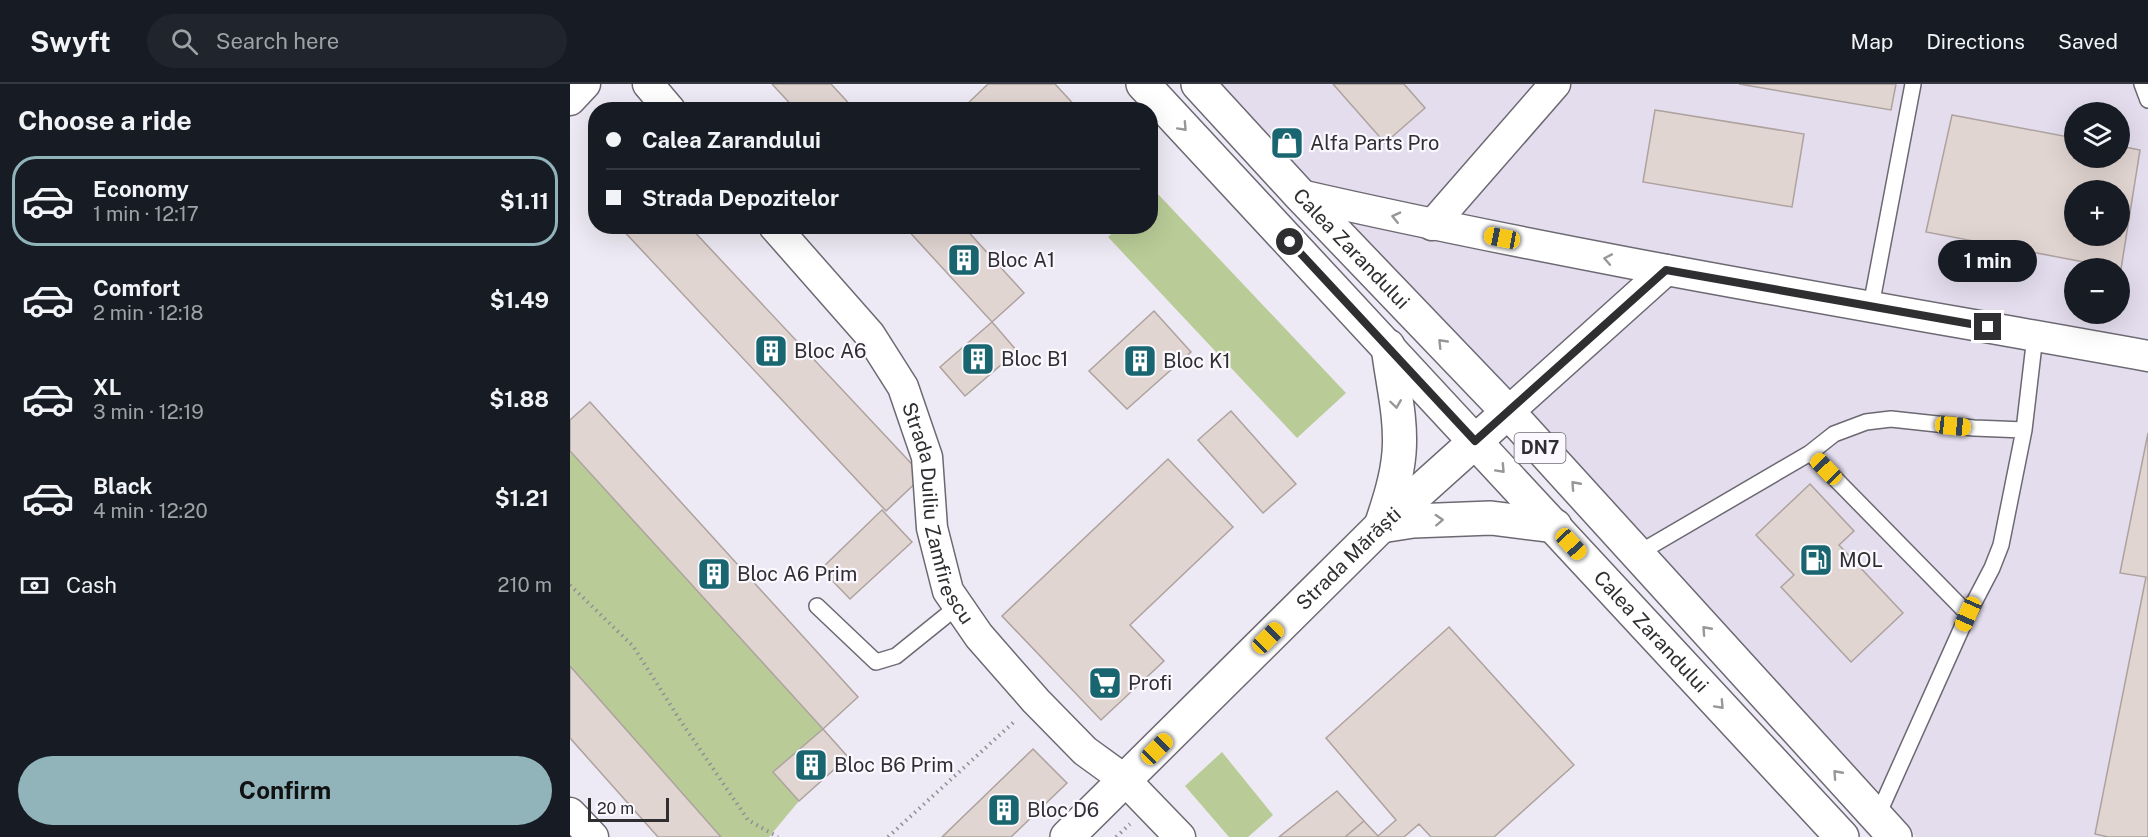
<!DOCTYPE html>
<meta charset="utf-8">
<style>
:root{--surface:#171b24;--page:#20242c;--text:#f1f3f6;--muted:#9ea1a6;--line:#363941;--accent:#90b4ba}
body{margin:0;font-family:"Public Sans",sans-serif;background:var(--page);color:var(--text);height:100vh;display:flex;flex-direction:column;font-size:22px;white-space:nowrap}
*{box-sizing:border-box;margin:0}
p{font-size:20px;color:var(--muted)}
.icon{flex:none;width:33px;height:33px;fill:none;stroke:currentColor;stroke-width:2;stroke-linecap:round;stroke-linejoin:round}
.map{position:relative;flex:1;overflow:hidden}
.sheet{display:flex;flex-direction:column;background:var(--surface);width:570px}
.sheet>*{flex:none}
.banner{position:absolute;left:18px;top:18px;width:570px;height:132px;border-radius:24px;box-shadow:0 6px 24px #0002;display:grid;align-content:center;height:132px;padding:0 18px;background:var(--surface)}
.buttons{position:absolute;left:1494px;top:18px;display:grid;gap:12px}
.buttons a{display:grid;place-items:center;width:66px;height:66px;border-radius:50%;background:var(--surface);box-shadow:0 6px 24px #0002;font-size:30px}
.scale{position:absolute;left:18px;bottom:15px;width:81px;box-sizing:border-box;padding-left:6px;border:3px solid #2f2e31;border-top:0;font-size:16px;line-height:21px;white-space:nowrap;color:#2f2e31;-webkit-text-stroke:4px #fbf9ff;paint-order:stroke}
.end{position:absolute;width:27px;height:27px;margin:-14px;border:8px solid #2f2e31;background:#fff;box-shadow:0 0 0 3px #fff}
.from{border-radius:50%}
.bubble{position:absolute;height:42px;border-radius:21px;background:var(--surface);box-shadow:0 6px 24px #0002;font-size:20px;font-weight:700;line-height:42px;text-align:center}
.car{position:absolute;width:18px;height:36px;margin:-18px -9px;border-radius:8px;box-shadow:0 0 4px 2px #0007;background:linear-gradient(#f5c518 24%,#345 0 40%,#f5c518 0 76%,#345 0 86%,#f5c518 0)}
.banner b{display:flex;align-items:center;gap:21px;height:57px;font-size:22px}
.banner b+b{border-top:2px solid var(--line)}
.banner i{width:15px;height:15px;background:var(--text)}
ul{padding:0;list-style:none}
li{display:flex;align-items:center;gap:18px;height:90px;margin:0 12px 9px;padding:0 6px;border:3px solid transparent;border-radius:24px}
li div{flex:1}
li b{display:block;font-size:22px}
li em{font-style:normal;font-weight:700}
li.selected{border-color:var(--accent)}
li>.icon{width:54px;height:54px;stroke-width:1.5}
h2{padding:0 18px;font-size:27px;line-height:72px}
.pay{display:flex;align-items:center;gap:15px;height:66px;padding:0 18px;font-size:22px}
.pay p{margin-inline-start:auto}
.action{display:flex;gap:12px;margin-top:auto;padding:12px 18px}
.action a{flex:1;height:69px;border-radius:36px;background:var(--accent);color:#111;font-size:24px;font-weight:700;line-height:69px;text-align:center}
header{display:flex;align-items:center;gap:36px;box-sizing:border-box;height:84px;padding:0 30px;background:var(--surface);border-bottom:2px solid var(--line)}
header strong{font-size:28px}
nav{display:flex;gap:33px;margin-inline-start:auto;font-size:21px}
.search{width:420px;height:54px;background:var(--page);display:flex;align-items:center;gap:15px;box-sizing:border-box;padding:0 21px;border-radius:33px;color:var(--muted);font-size:22px}
main{display:flex;flex:1;min-height:0}
.map>svg:first-child{display:block}
.built{fill:#e3ddee;fill-rule:evenodd}
.green{fill:#b9cc97}
.building{fill:#e1d5d1;stroke:#ada29e;stroke-width:1.5;fill-rule:evenodd}
.lines{fill:none;stroke-linecap:round;stroke-linejoin:round}
.lane-casing{stroke:#6c6972;stroke-width:18}
.street-casing{stroke:#6c6972;stroke-width:33}
.secondary-casing{stroke:#6c6972;stroke-width:36}
.primary-casing{stroke:#6c6972;stroke-width:36}
.path{stroke:#918f96;stroke-width:4;stroke-dasharray:1.5 4.5;stroke-linecap:butt}
.lane{stroke:#fff;stroke-width:15}
.street{stroke:#fff;stroke-width:30}
.secondary{stroke:#fff;stroke-width:33}
.primary{stroke:#fff;stroke-width:33}
.oneway{stroke:#979698}
.route{stroke:#2f2e31;stroke-width:8}
.labels{text-anchor:middle;stroke-width:4.5;stroke-linejoin:round;paint-order:stroke}
.shield{fill:#fbf9ff;stroke:#6c6b6f;stroke-width:1.5}
.shield-label{font-size:18px;font-weight:bold;fill:#2f2e31}
.poi-label{font-size:20px;fill:#2f2e31;stroke:#fbf9ff;text-anchor:start}
.street-label{font-size:20px;fill:#2f2e31;stroke:#fbf9ff}
</style>
<header>
<strong>Swyft</strong>
<div class="search"><svg class="icon" aria-label="search" viewBox="0 0 24 24"><circle cx="10" cy="10" r="6"/><path d="M15 15l6 6"/></svg>Search here</div>
<nav><a>Map</a><a>Directions</a><a>Saved</a></nav>
</header>
<main>
<section class="sheet">
<h2>Choose a ride</h2>
<ul>
<li class="selected"><svg class="icon" aria-label="car" viewBox="0 0 24 24"><path d="M5 17H2v-5l4-1 3-4h7l3 4 3 1v5h-3M9 17h6M6 11h13"/><circle cx="7" cy="17" r="2"/><circle cx="17" cy="17" r="2"/></svg><div><b>Economy</b><p>1 min · 12:17</p></div><em>$1.11</em></li>
<li><svg class="icon" aria-label="car" viewBox="0 0 24 24"><path d="M5 17H2v-5l4-1 3-4h7l3 4 3 1v5h-3M9 17h6M6 11h13"/><circle cx="7" cy="17" r="2"/><circle cx="17" cy="17" r="2"/></svg><div><b>Comfort</b><p>2 min · 12:18</p></div><em>$1.49</em></li>
<li><svg class="icon" aria-label="car" viewBox="0 0 24 24"><path d="M5 17H2v-5l4-1 3-4h7l3 4 3 1v5h-3M9 17h6M6 11h13"/><circle cx="7" cy="17" r="2"/><circle cx="17" cy="17" r="2"/></svg><div><b>XL</b><p>3 min · 12:19</p></div><em>$1.88</em></li>
<li><svg class="icon" aria-label="car" viewBox="0 0 24 24"><path d="M5 17H2v-5l4-1 3-4h7l3 4 3 1v5h-3M9 17h6M6 11h13"/><circle cx="7" cy="17" r="2"/><circle cx="17" cy="17" r="2"/></svg><div><b>Black</b><p>4 min · 12:20</p></div><em>$1.21</em></li>
</ul>
<div class="pay"><svg class="icon" aria-label="cash" viewBox="0 0 24 24"><path d="M3 7h18v10H3z"/><circle cx="12" cy="12" r="2"/></svg>Cash<p>210 m</p></div>
<div class="action"><a>Confirm</a></div>
</section>
<div class="map">
<svg width="1578" height="753" viewBox="0 0 1578 753">
<rect width="100%" height="100%" fill="#eeeaf5"/>
<path class="built" d="M646,0H1578V753H1346L1221,615ZM1504,28H1550V74H1504ZM1504,106H1550V152H1504ZM1504,184H1550V230H1504Z"/>
<path class="green" d="M586,108L776,309L727,354L538,153L549,143L580,142L581,113Z
M0,367L253,645L204,688L229,717L199,753H151L0,582Z
M652,668L703,731L678,753H659L615,702Z"/>
<path class="building" d="M202,0H261L285,26H226Z
M418,0H485L509,26H391Z
M763,0H834L855,24L815,59Z
M1169,0H1326L1321,26Z
M1085,26L1234,50L1222,123L1073,98Z
M1382,31L1504,54V74H1550V62L1570,66L1551,185L1356,148ZM1504,106H1550V152H1504Z
M49,142H119L353,392L316,427Z
M334,142H393L454,209L422,238Z
M584,227L621,268L557,325L519,287Z
M422,238L447,267L395,312L370,283Z
M20,318L288,613L253,645L0,367V336Z
M661,327L726,400L693,429L628,356Z
M1578,349V753H1538L1525,750L1576,493L1550,489Z
M598,375L663,443L560,541L594,577L531,636L432,532Z
M1240,400L1284,447L1269,461L1333,529L1281,578L1211,503L1224,491L1186,451Z
M312,426L342,458L280,515L251,485Z
M879,543L1004,681L924,753H861L849,740L834,753H775L794,737L808,752L826,736L756,654Z
M0,582L151,753H88L0,654Z
M253,645L278,673L229,717L203,688Z
M463,665L497,699L441,753H372Z
M767,707L794,737L775,753H709Z"/>
<g class="lines">
<defs>
<path id="lane" d="M1572,0L1578,16
M1301,222L1343,0
M1240,369L1264,350L1296,338L1321,335L1404,344L1454,346
M1067,470L1240,369L1398,530L1307,733
M247,522L306,578L326,572L388,522
M1398,530L1422,484L1431,461L1454,346L1465,252"/>
<g id="street">
<path d="M78,0L100,26"/>
<path d="M0,16L15,0"/>
<path d="M730,111C1011,175 1295,221 1578,272"/>
<path d="M862,141L985,0"/>
<path id="s1" d="M204,142L300,251L333,303L357,373L362,444L378,507L409,552L466,617L515,667L555,696L610,753"/>
<path d="M938,328L1096,186"/>
<path d="M0,729L23,753"/>
</g>
<g id="secondary">
<path id="s2" d="M497,753L811,442L938,328"/>
</g>
<g id="primary">
<path id="s3" d="M573,0L1272,753"/>
<path id="s4" d="M628,0L730,111L938,328L1325,753"/>
<path d="M818,262C822,297 832,334 829,369C827,394 819,418 811,442L843,437L921,434L985,442"/>
</g>
</defs>
<use href="#lane" class="lane-casing"/>
<use href="#street" class="street-casing"/>
<use href="#secondary" class="secondary-casing"/>
<use href="#primary" class="primary-casing"/>
<path class="path" d="M0,501L63,562L110,636L178,736L208,753
M318,753L446,636
M546,753L560,740"/>
<use href="#lane" class="lane"/>
<use href="#street" class="street"/>
<use href="#secondary" class="secondary"/>
<use href="#primary" class="primary"/>
</g>
<defs><path id="oneway-chevron" d="M-2-3.5L2.5 0L-2 3.5" fill="none" stroke-width="1.6" stroke-linecap="round" stroke-linejoin="round" transform="scale(1.5)"/></defs>
<g class="oneway">
<use href="#oneway-chevron" transform="translate(613 43) rotate(47)"/>
<use href="#oneway-chevron" transform="translate(826 133) rotate(-167)"/>
<use href="#oneway-chevron" transform="translate(1038 175) rotate(-169)"/>
<use href="#oneway-chevron" transform="translate(872 259) rotate(-134)"/>
<use href="#oneway-chevron" transform="translate(826 320) rotate(82)"/>
<use href="#oneway-chevron" transform="translate(931 385) rotate(47)"/>
<use href="#oneway-chevron" transform="translate(1005 401) rotate(-132)"/>
<use href="#oneway-chevron" transform="translate(869 436) rotate(-3)"/>
<use href="#oneway-chevron" transform="translate(1136 546) rotate(-132)"/>
<use href="#oneway-chevron" transform="translate(1150 621) rotate(47)"/>
<use href="#oneway-chevron" transform="translate(1267 690) rotate(-132)"/>
</g>
<g class="lines">
<path class="route" d="M720,158L905,357L1096,186L1418,243"/>
</g>
<defs>
<symbol id="shop-square" viewBox="-11 -11 22 22"><rect x="-9" y="-9" width="18" height="18" rx="4" fill="#1a6670" stroke="#fbf9ff"/><path d="M-5-2.5h2.3a2.7 3.5 0 0 1 5.4 0H5L5.5 6h-11ZM-1.5-2.5h3a1.5 2.3 0 0 0-3 0Z" fill="#fff"/></symbol>
<symbol id="building-square" viewBox="-11 -11 22 22"><rect x="-9" y="-9" width="18" height="18" rx="4" fill="#1a6670" stroke="#fbf9ff"/><path d="M-4-6H4V6H1V3H-1V6H-4ZM-2.5-4.3h1.7v1.8h-1.7ZM.8-4.3h1.7v1.8H.8ZM-2.5-1h1.7V.8h-1.7ZM.8-1h1.7V.8H.8Z" fill="#fff"/></symbol>
<symbol id="fuel-square" viewBox="-11 -11 22 22"><rect x="-9" y="-9" width="18" height="18" rx="4" fill="#1a6670" stroke="#fbf9ff"/><path d="M-5.5-6h7V0h2V4h1.3V-2.5L3-4.5l.8-.8L6-3V5H2.5V1h-1V6h-7ZM-4.2-4.7v3.2H.2V-4.7Z" fill="#fff"/></symbol>
<symbol id="supermarket-square" viewBox="-11 -11 22 22"><rect x="-9" y="-9" width="18" height="18" rx="4" fill="#1a6670" stroke="#fbf9ff"/><path d="M-6-5.5h2.5l.6 2H6L4.5 2H-2.5L-4.4-4H-6ZM-1.5 3.2a1.3 1.3 0 1 0 .1 0ZM3 3.2a1.3 1.3 0 1 0 .1 0Z" fill="#fff"/></symbol>
</defs>
<g fill-rule="evenodd">
<use href="#shop-square" x="698" y="40" width="38" height="38"/>
<use href="#building-square" x="375" y="157" width="38" height="38"/>
<use href="#building-square" x="182" y="248" width="38" height="38"/>
<use href="#building-square" x="389" y="256" width="38" height="38"/>
<use href="#building-square" x="551" y="258" width="38" height="38"/>
<use href="#fuel-square" x="1227" y="457" width="38" height="38"/>
<use href="#building-square" x="125" y="471" width="38" height="38"/>
<use href="#supermarket-square" x="516" y="580" width="38" height="38"/>
<use href="#building-square" x="222" y="662" width="38" height="38"/>
<use href="#building-square" x="415" y="707" width="38" height="38"/>
</g>
<g class="labels">
<rect class="shield" x="944.5" y="349" width="51" height="30" rx="4.5"/>
<g class="shield-label">
<text x="970" y="370">DN7</text>
</g>
<g class="poi-label">
<text x="740" y="66">Alfa Parts Pro</text>
<text x="417" y="183">Bloc A1</text>
<text x="224" y="274">Bloc A6</text>
<text x="431" y="282">Bloc B1</text>
<text x="593" y="284">Bloc K1</text>
<text x="1269" y="483">MOL</text>
<text x="167" y="497">Bloc A6 Prim</text>
<text x="558" y="606">Profi</text>
<text x="264" y="688">Bloc B6 Prim</text>
<text x="457" y="733">Bloc D6</text>
</g>
<g class="street-label">
<text dy="7" stroke="none"><textPath href="#s4" startOffset="225">Calea Zarandului</textPath></text>
<text dy="7" stroke="none"><textPath href="#s1" startOffset="339">Strada Duiliu Zamfirescu</textPath></text>
<text dy="7" stroke="none"><textPath href="#s2" startOffset="396">Strada Mărăști</textPath></text>
<text dy="7" stroke="none"><textPath href="#s3" startOffset="747">Calea Zarandului</textPath></text>
</g>
</g>
</svg>
<div class="buttons">
<a><svg class="icon" aria-label="layers" viewBox="0 0 24 24"><path d="M12 4l9 5-9 5-9-5zM3 14l9 5 9-5"/></svg></a>
<a>+</a>
<a>−</a>
</div>
<div class="scale">20 m</div>
<i class="end from" style="left:720px;top:158px"></i>
<i class="end" style="left:1418px;top:243px"></i>
<div class="bubble" style="left:1368px;top:156px;width:99px">1 min</div>
<i class="car" style="left:932px;top:154px;rotate:281deg"></i>
<i class="car" style="left:1383px;top:342px;rotate:96deg"></i>
<i class="car" style="left:1256px;top:385px;rotate:316deg"></i>
<i class="car" style="left:1001px;top:460px;rotate:137deg"></i>
<i class="car" style="left:1398px;top:530px;rotate:204deg"></i>
<i class="car" style="left:698px;top:554px;rotate:45deg"></i>
<i class="car" style="left:587px;top:665px;rotate:45deg"></i>
<div class="banner">
<b><i class="from"></i>Calea Zarandului</b>
<b><i></i>Strada Depozitelor</b>
</div>
</div>
</main>
